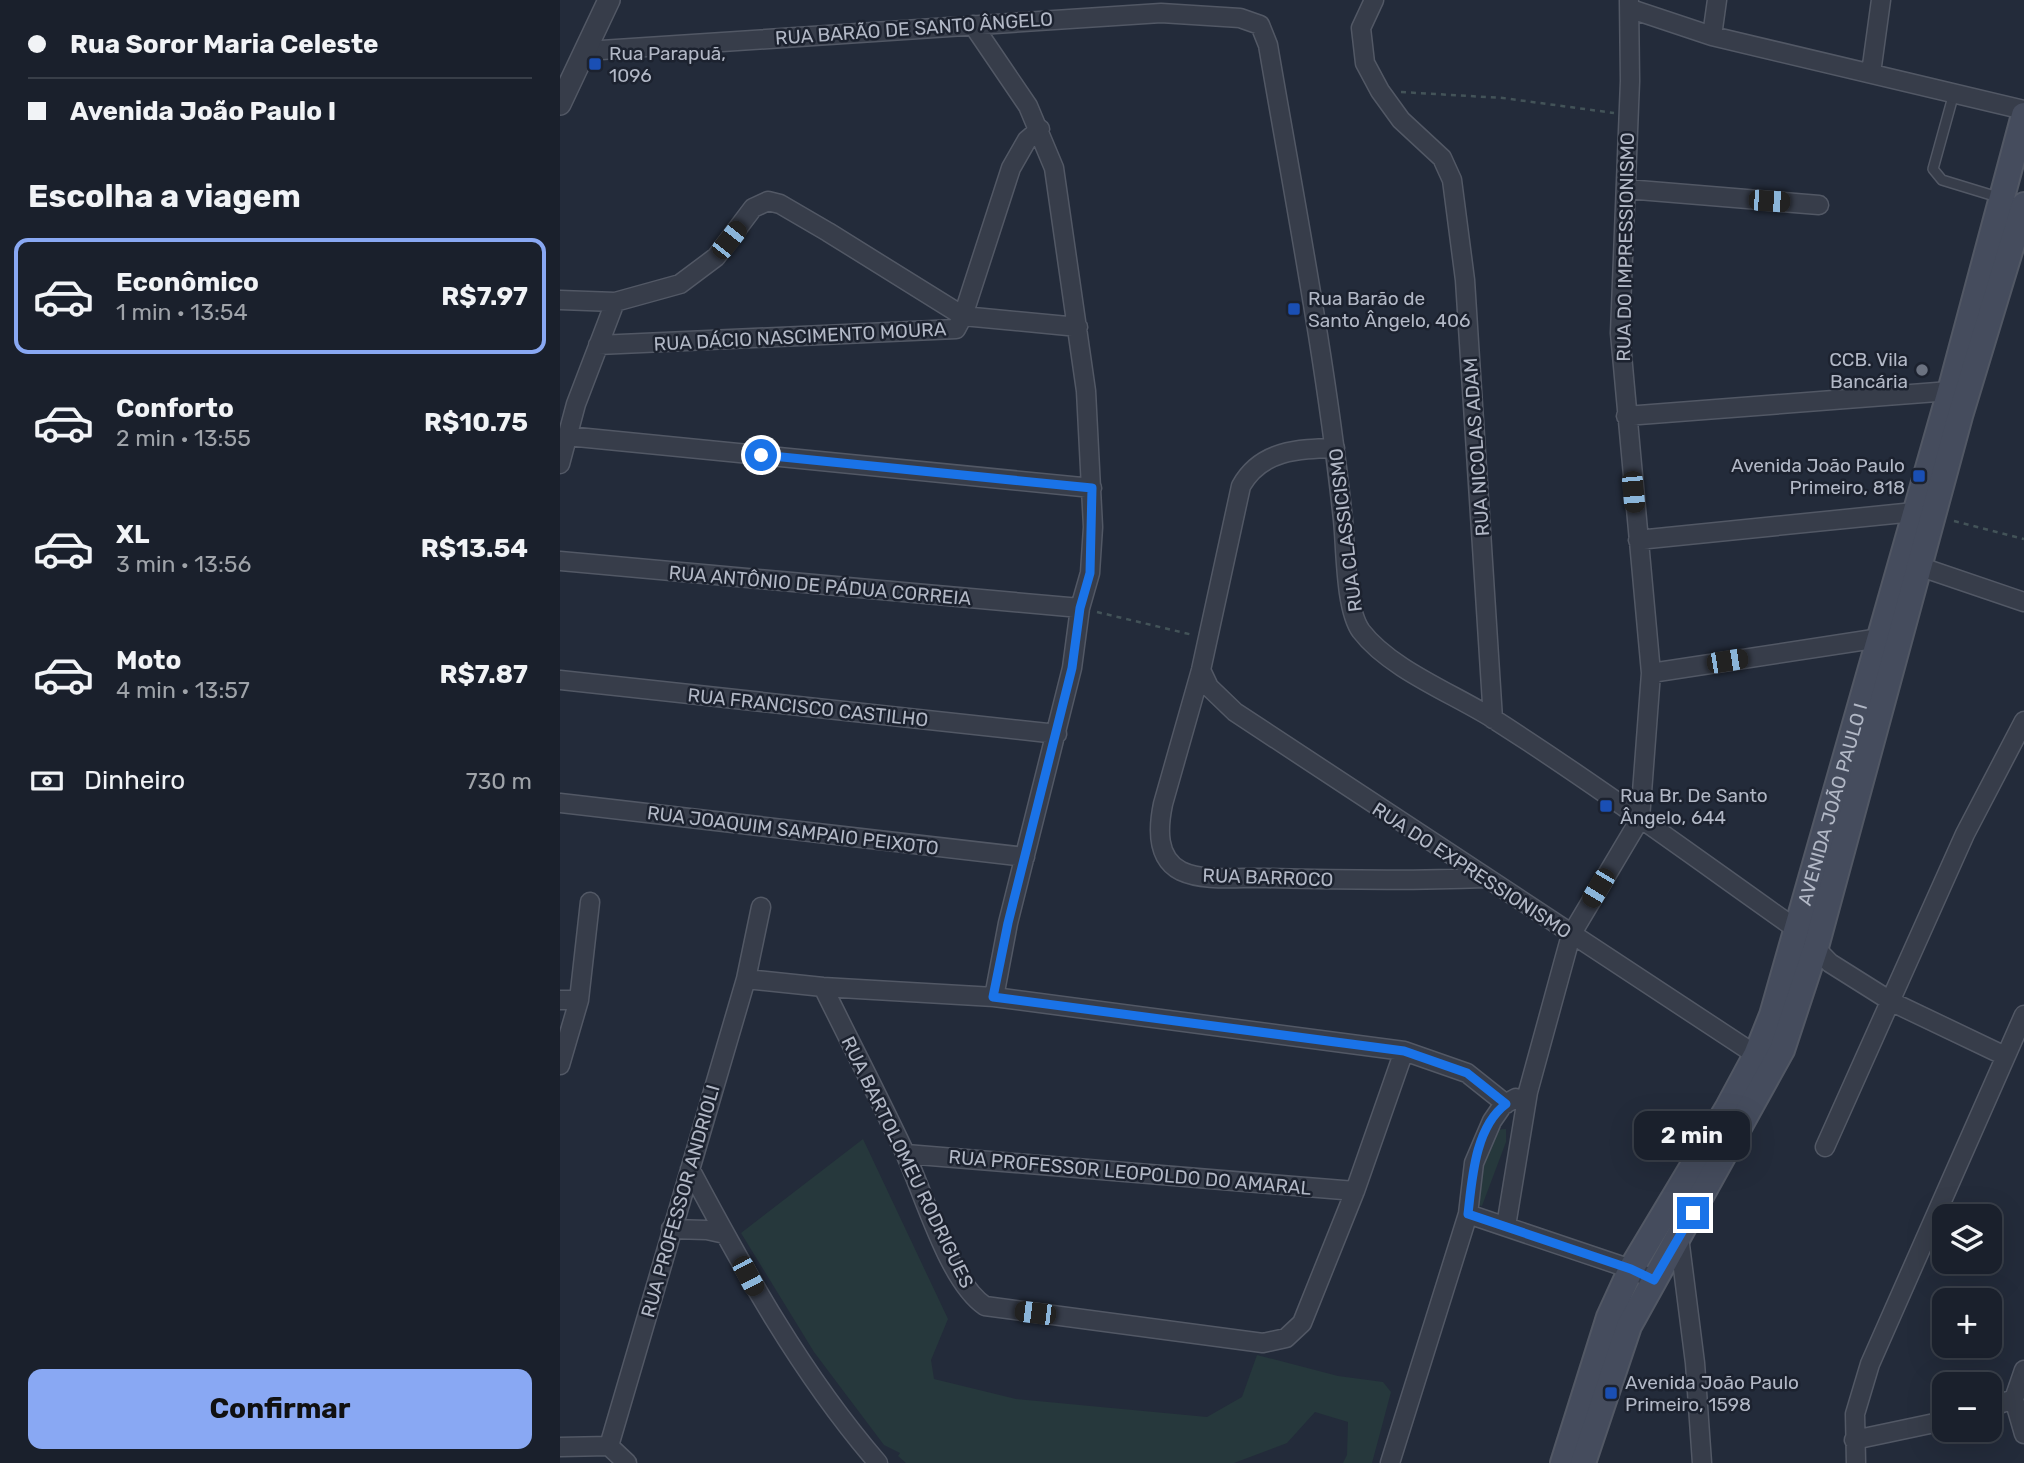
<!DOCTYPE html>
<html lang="pt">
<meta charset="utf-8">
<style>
:root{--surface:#1a202c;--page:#232834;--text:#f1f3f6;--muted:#9fa3a9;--line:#383e48;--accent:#89a8f3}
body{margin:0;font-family:Rubik,sans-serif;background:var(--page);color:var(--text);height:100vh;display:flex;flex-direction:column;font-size:26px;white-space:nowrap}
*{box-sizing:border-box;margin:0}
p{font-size:23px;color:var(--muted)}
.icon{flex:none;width:38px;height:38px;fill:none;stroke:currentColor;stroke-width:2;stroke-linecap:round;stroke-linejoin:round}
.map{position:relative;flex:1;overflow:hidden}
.details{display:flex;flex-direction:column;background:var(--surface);width:560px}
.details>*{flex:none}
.banner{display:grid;align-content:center;height:154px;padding:0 28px;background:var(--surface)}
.controls{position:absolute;left:1372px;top:1204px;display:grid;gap:14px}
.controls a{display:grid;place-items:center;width:70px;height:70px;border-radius:14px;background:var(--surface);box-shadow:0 7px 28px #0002,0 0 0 2px var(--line);font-size:35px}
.end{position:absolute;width:32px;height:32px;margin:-16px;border:9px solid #1a73e8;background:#fff;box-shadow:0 0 0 4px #fff}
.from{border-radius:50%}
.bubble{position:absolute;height:49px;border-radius:14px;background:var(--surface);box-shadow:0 7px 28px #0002,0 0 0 2px var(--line);font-size:23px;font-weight:700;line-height:49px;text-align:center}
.car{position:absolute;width:21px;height:42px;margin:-21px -10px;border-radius:9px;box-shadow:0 0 5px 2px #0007;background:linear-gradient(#222 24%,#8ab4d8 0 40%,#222 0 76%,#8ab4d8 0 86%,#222 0)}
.banner b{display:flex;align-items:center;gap:24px;height:66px;font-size:26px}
.banner b+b{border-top:2px solid var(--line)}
.banner i{width:18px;height:18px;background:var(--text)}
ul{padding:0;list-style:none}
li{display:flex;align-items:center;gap:21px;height:116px;margin:0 14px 10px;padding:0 14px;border:4px solid transparent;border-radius:14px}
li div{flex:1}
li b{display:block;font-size:26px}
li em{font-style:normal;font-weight:700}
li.on{border-color:var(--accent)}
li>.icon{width:63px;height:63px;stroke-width:1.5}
h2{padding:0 28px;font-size:32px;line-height:84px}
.pay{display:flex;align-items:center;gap:18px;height:77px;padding:0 28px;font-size:26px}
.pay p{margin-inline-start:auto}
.button{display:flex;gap:14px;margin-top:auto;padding:14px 28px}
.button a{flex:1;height:80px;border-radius:14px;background:var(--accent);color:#111;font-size:28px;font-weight:700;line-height:80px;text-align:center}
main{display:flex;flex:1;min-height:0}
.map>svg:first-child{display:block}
.green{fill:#26383c}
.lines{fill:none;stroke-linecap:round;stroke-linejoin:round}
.service-casing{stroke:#525865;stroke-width:12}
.minor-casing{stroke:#525865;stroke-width:21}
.tertiary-casing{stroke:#525865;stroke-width:24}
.secondary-casing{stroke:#525865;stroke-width:28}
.path{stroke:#435358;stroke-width:2.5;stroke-dasharray:5 5;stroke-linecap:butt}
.service{stroke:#373d4a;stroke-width:9}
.minor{stroke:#373d4a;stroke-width:18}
.tertiary{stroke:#373d4a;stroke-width:21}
.secondary{stroke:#454c5d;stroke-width:24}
.route{stroke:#1a73e8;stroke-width:9}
.transit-dot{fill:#1a4fb4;stroke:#1c222f;stroke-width:2.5}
.worship-dot{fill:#6b7280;stroke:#1c222f;stroke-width:2.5}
.labels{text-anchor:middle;stroke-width:5;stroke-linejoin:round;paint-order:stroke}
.street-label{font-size:19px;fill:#b2b8c6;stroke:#1c222f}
.poi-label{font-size:19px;fill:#b2b8c6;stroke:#1c222f;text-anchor:start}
</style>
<main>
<section class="details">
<div class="banner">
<b><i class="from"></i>Rua Soror Maria Celeste</b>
<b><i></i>Avenida João Paulo I</b>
</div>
<h2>Escolha a viagem</h2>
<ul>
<li class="on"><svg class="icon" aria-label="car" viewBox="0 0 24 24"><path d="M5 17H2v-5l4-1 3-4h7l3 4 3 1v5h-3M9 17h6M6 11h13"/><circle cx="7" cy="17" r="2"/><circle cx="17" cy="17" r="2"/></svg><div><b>Econômico</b><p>1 min · 13:54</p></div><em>R$7.97</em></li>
<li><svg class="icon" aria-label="car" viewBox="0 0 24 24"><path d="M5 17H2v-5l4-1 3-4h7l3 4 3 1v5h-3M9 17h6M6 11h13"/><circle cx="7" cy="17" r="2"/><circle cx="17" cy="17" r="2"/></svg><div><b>Conforto</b><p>2 min · 13:55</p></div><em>R$10.75</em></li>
<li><svg class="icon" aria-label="car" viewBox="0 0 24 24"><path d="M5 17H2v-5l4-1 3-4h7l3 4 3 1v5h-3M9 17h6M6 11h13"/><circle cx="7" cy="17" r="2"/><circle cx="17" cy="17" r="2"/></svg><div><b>XL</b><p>3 min · 13:56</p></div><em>R$13.54</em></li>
<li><svg class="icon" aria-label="car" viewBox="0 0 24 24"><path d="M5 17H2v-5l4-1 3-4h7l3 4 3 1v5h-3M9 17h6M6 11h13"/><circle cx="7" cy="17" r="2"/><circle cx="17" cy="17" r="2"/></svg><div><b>Moto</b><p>4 min · 13:57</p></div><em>R$7.87</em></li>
</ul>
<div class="pay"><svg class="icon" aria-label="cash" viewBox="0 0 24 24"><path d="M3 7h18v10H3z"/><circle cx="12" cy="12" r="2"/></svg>Dinheiro<p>730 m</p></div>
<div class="button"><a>Confirmar</a></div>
</section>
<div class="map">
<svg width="1464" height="1463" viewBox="0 0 1464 1463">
<rect width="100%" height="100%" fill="#232b3a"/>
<path class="green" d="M946,1129V1142L922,1206L909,1203L931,1130Z
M303,1139L388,1319L371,1360L374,1379L456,1399L647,1417L682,1397L697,1355L778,1376L823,1382L831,1392L812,1463H783L787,1455L788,1422L755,1412L727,1443L674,1463H346L338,1456L340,1453L324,1445L254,1352L181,1233Z"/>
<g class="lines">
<defs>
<path id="service" d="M1394,93L1373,169L1382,180L1441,198"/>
<path id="minor" d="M814,0L801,28L805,63L820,91L841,120L882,158L892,180L905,280L933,719
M1071,9L1152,36L1464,110
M413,25L468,106L494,168L526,391L533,527L530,573L520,608L512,668L448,923L434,997
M1152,36L1157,0
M26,51L601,13L680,18L700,25L708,45C735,203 766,360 783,520C786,548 785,609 801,631C830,669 892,693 932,718C1037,785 1137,859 1239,931L1270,963L1332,1002L1445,1056
M1311,73L1321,0
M1066,189L1259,205
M0,300L55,302L120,284L156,257L193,208L208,201L220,204L268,232L403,316L518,327
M38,345L396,329L403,316L451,168L467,140L480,129
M1066,416L1390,391
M7,436L532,488
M775,448C738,449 701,450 681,486L641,670L603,804C598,828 596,858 621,871C644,882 680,877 706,878C779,880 852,881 925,878
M0,464L16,404L55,302
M1078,540L1354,512
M0,561L520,608
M1361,567L1464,602
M641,670L649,687L675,712L1196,1055
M1091,673L1320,638
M0,680L497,734
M0,803L465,857
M186,979L263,987L434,997L844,1051L907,1073L946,1104
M263,987C290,1042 318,1096 344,1151C364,1193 388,1281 425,1306L703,1343L726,1338L742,1323L795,1191L844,1051
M0,1000H19
M0,1065L19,1000L30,902
M1265,1147L1405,834L1464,721
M346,1154L795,1191
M130,1169C185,1272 241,1374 318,1463
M908,1214L1071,1269L1094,1280
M946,1226L968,1092L1011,935L1080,819L1091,673L1060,333L1070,81L1069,0
M111,1229L147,1230L165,1234
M1119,1237L1135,1363L1142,1463
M1464,1370L1454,1399L1464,1434
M1430,1407L1454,1399
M1294,1440L1384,1421
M49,1446L186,979L201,907
M49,1446L67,1463
M0,1447L49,1446
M830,1463L908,1214L914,1163L932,1121L943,1105L956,1098
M1296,1463L1295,1414L1310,1364L1464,1015"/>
<path id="tertiary" d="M0,104L49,0"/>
<g id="secondary">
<path id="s1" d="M1003,1463L1049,1317L1071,1269L1167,1109L1196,1055L1212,1015L1390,391L1464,115"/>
<path d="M1023,1463L1069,1326L1222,1050L1256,947L1400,416L1464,205"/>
</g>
</defs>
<use href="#service" class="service-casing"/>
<use href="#minor" class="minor-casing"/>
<use href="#tertiary" class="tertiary-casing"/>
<use href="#secondary" class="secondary-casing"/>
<path class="path" d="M841,92L943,98L1054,113
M1394,521L1464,539
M537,612L633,635"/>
<use href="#service" class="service"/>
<use href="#minor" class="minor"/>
<use href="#tertiary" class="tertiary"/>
<use href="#secondary" class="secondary"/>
</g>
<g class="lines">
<path class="route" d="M201,455L532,488L530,573L520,608L512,668L448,923L433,997L844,1051L907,1073L946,1104C915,1127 912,1179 908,1214L1071,1269L1094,1280L1133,1213"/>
</g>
<g class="transit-dot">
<rect x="28" y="57" width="14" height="14" rx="3.5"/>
<rect x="727" y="302" width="14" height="14" rx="3.5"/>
<rect x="1352" y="469" width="14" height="14" rx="3.5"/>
<rect x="1039" y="799" width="14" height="14" rx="3.5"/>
<rect x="1044" y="1386" width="14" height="14" rx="3.5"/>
</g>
<circle class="worship-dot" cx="1362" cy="370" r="7"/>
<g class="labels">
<g class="street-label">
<text transform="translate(354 28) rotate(-4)" y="7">RUA BARÃO DE SANTO ÂNGELO</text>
<text transform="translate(1065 247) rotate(-89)" y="7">RUA DO IMPRESSIONISMO</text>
<text transform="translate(240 336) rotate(-3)" y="7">RUA DÁCIO NASCIMENTO MOURA</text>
<text transform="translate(916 447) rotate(-94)" y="7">RUA NICOLAS ADAM</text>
<text transform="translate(785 530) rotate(-97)" y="7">RUA CLASSICISMO</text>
<text transform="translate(260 585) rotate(5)" y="7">RUA ANTÔNIO DE PÁDUA CORREIA</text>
<text transform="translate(248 707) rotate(6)" y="7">RUA FRANCISCO CASTILHO</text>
<text dy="7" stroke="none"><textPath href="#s1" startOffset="716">AVENIDA JOÃO PAULO I</textPath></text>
<text transform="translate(233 830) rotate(7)" y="7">RUA JOAQUIM SAMPAIO PEIXOTO</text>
<text transform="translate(912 870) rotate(33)" y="7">RUA DO EXPRESSIONISMO</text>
<text transform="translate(708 877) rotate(2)" y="7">RUA BARROCO</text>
<text transform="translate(348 1162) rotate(64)" y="7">RUA BARTOLOMEU RODRIGUES</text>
<text transform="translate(570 1172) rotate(5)" y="7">RUA PROFESSOR LEOPOLDO DO AMARAL</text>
<text transform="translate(120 1201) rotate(-74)" y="7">RUA PROFESSOR ANDRIOLI</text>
</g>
<g class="poi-label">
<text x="49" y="60">Rua Parapuã,<tspan x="49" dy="22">1096</tspan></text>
<text x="748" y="305">Rua Barão de<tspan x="748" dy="22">Santo Ângelo, 406</tspan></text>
<text x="1348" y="366" text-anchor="end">CCB. Vila<tspan x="1348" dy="22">Bancária</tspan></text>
<text x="1345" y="472" text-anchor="end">Avenida João Paulo<tspan x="1345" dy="22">Primeiro, 818</tspan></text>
<text x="1060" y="802">Rua Br. De Santo<tspan x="1060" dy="22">Ângelo, 644</tspan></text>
<text x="1065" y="1389">Avenida João Paulo<tspan x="1065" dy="22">Primeiro, 1598</tspan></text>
</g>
</g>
</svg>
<div class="controls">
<a><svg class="icon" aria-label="layers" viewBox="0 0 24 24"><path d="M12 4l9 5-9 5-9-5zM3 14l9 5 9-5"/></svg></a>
<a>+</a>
<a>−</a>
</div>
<i class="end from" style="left:201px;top:455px"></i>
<i class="end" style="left:1133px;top:1213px"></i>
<div class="bubble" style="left:1074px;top:1111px;width:116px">2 min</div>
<i class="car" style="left:1209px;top:201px;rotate:94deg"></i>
<i class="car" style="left:169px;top:240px;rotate:38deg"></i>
<i class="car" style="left:1073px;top:492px;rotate:175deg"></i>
<i class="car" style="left:1167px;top:661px;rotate:81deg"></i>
<i class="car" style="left:1038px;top:888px;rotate:211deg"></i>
<i class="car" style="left:188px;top:1276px;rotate:152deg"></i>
<i class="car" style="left:475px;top:1313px;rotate:277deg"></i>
</div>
</main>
